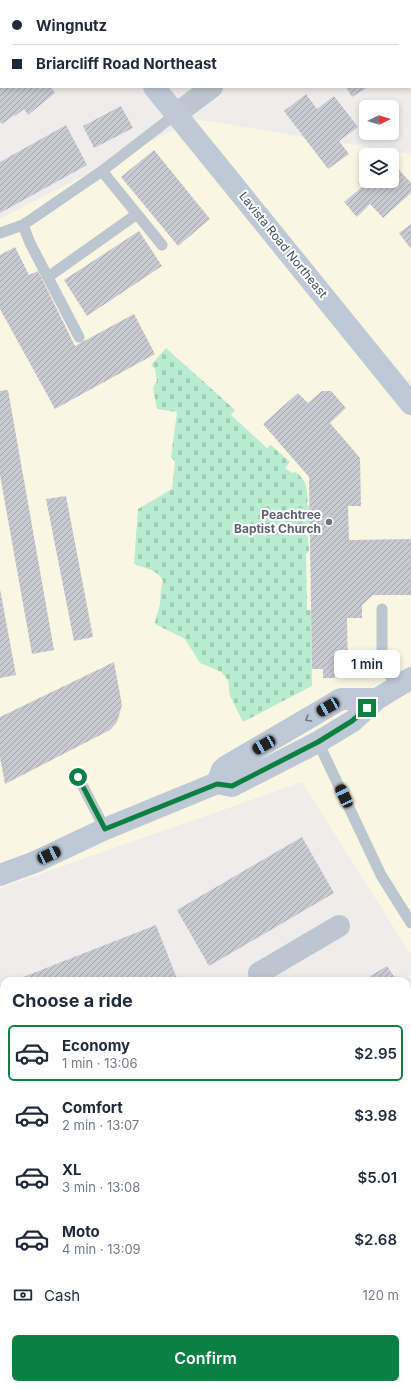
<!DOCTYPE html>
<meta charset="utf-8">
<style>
:root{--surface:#fff;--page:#f2f2f3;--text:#1f2937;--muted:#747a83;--line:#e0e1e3;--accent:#0b8043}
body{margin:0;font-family:Inter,sans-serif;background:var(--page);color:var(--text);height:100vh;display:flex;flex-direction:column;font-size:15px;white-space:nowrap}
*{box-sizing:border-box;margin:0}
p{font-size:13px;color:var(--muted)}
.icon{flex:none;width:22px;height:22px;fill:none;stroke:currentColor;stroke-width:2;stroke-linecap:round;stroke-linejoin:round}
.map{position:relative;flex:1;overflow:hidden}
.drawer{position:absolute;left:0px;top:977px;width:411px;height:412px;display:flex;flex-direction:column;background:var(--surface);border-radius:12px 12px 0 0;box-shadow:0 2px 6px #0003}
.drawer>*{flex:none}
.banner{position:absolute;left:0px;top:0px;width:411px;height:88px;box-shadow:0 2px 6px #0003;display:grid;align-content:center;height:88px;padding:0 12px;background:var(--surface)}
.needle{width:26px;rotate:85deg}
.buttons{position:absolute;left:359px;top:100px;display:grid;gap:8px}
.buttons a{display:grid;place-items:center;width:40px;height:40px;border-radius:6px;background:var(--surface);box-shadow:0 2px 6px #0003;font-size:20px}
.end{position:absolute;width:18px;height:18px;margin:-9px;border:5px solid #0b8043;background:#fff;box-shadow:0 0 0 2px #fff}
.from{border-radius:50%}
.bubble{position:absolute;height:28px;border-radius:6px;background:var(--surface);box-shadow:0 2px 6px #0003;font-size:13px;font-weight:600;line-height:28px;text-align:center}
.car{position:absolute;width:12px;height:24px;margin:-12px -6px;border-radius:5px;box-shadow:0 0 3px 1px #0007;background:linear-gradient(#222 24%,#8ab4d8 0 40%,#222 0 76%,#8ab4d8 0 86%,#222 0)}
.banner b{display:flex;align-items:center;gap:14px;height:38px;font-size:15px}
.banner b+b{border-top:1px solid var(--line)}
.banner i{width:10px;height:10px;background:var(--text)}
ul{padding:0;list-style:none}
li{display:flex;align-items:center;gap:12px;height:56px;margin:0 8px 6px;padding:0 4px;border:2px solid transparent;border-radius:6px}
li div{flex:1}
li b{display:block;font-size:15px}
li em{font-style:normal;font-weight:600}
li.current{border-color:var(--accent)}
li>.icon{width:36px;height:36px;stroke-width:1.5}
h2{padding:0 12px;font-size:18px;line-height:48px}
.pay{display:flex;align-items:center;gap:10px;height:44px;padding:0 12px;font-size:15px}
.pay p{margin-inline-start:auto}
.cta{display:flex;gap:8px;margin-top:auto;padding:8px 12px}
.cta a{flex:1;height:46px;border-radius:6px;background:var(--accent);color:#fff;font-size:16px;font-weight:600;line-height:46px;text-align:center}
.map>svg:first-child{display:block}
.commercial{fill:#faf6e4;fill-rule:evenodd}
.cemetery{fill:url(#cemetery-stones)}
.building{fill:url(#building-hatch)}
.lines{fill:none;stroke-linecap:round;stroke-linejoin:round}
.service{stroke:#bdc5ce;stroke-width:11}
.minor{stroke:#bdc5ce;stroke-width:22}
.secondary{stroke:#bfc8d5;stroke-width:22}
.oneway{stroke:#707984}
.route{stroke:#0b8043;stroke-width:5}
.worship-dot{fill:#6b7280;stroke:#fff;stroke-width:1.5}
.labels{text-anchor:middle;stroke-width:4;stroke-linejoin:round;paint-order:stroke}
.street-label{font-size:12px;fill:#454e58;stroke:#fff}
.worship-label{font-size:12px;font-weight:bold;fill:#5b616d;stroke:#fff;text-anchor:end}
</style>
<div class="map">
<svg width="411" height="1389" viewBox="0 0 411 1389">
<defs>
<pattern id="cemetery-stones" width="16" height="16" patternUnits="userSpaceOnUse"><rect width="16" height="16" fill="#baecd1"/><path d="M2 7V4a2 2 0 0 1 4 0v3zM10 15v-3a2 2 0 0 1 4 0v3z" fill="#a1ccb6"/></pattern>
<pattern id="building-hatch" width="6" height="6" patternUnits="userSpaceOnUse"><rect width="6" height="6" fill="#c9cad1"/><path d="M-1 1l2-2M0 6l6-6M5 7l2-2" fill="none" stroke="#a5a6ac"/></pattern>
</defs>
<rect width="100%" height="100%" fill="#efecec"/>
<path class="commercial" d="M194,119L411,154V955L302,782L0,888V219ZM366,155H392V181H366Z"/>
<path class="cemetery" d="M166,348L235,410L231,415L267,448L271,445L290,462L285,468L292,473L296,472C306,480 309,491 307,504L310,508V532L305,534L308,537L309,550L306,555L307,610H311L312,686L243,722L230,696L228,680L221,672L200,663L185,639L155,624C156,616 157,614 159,608C162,599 159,590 163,581C158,569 145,569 134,564L138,509L172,489L175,462L171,457L177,412L157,409L153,387L157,381L155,369L151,365Z"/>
<path class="building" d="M0,87H51L55,93L28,115L24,109L15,116L14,115L2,124L1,122L0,123Z
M346,87H368L352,97Z
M306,94L317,109L334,96L358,127L339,141L349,154L328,169L284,111Z
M121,106L133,128L94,148L83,126Z
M66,125L87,165L0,213V162Z
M154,150L210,219L178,246L121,177Z
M392,162L411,183V193L383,218L370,204L357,217L344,202L362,187L358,183L366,175V181H392Z
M411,224V249L399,233Z
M139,231L162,266L87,316L64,280Z
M15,247L29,275L38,271L75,346L134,314L155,354L55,409L0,309V255Z
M8,390L54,650L32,654L0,475V391Z
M322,391H331L346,408L330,423L360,458L361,506H348L349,540L411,539V595H373L362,605V618H347L348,669L335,670V678H323V669H312L309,477L263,424L298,393L308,403Z
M66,496L93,637L74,641L46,499Z
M0,589L16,675L0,678Z
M114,662L122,705L117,722L110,730L5,784L0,757V717Z
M302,837L334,893L209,966L177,910Z
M156,925L178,981H13Z
M387,966L397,981H362Z
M4,985V1058L1,1059L0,986Z
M407,997L411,1004V1135L407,1138Z"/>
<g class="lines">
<path class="service" d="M102,171L162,245
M23,225L30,243L79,337
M0,233L23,225L102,171L176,114
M48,277L137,214
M382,609V657L385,667L397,687
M318,742L381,875L411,923
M78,777L105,829"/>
<path class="minor" d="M60,1L62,0
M324,1L326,0
M0,48L1,47
M176,114L212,87
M259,973L339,926
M407,1271L411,1303
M49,1385L50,1389
M352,1389L400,1385"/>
<path class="secondary" d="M81,0L82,1
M154,87L411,404
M217,783L222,770L225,767L341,699H377
M0,875L35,862L105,829L217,783L232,786L318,742L353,721L377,699L411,678"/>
</g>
<defs><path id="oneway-chevron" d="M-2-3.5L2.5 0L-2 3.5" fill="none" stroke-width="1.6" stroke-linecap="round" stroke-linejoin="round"/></defs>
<use class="oneway" href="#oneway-chevron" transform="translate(308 719) rotate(150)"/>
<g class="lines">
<path class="route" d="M78,777L105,829L217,784L232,786L318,742L352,721L367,708"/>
</g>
<circle class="worship-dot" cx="329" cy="522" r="4"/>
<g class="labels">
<g class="street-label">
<text transform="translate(283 245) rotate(51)" y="4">Lavista Road Northeast</text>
</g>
<g class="worship-label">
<text x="321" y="519">Peachtree<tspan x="321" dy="14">Baptist Church</tspan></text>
</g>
</g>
</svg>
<div class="buttons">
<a><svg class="needle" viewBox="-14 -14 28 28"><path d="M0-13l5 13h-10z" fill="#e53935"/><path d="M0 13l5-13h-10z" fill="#747a83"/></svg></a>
<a><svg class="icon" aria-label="layers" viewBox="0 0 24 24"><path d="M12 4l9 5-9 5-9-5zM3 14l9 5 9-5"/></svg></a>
</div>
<i class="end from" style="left:78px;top:777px"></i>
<i class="end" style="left:367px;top:708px"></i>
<div class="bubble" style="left:334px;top:650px;width:66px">1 min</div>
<i class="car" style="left:328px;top:707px;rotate:240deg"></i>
<i class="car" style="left:264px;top:745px;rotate:240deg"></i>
<i class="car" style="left:344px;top:796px;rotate:335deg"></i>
<i class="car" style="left:49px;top:855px;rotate:65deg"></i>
<div class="banner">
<b><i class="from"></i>Wingnutz</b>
<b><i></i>Briarcliff Road Northeast</b>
</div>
<section class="drawer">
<h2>Choose a ride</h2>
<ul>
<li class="current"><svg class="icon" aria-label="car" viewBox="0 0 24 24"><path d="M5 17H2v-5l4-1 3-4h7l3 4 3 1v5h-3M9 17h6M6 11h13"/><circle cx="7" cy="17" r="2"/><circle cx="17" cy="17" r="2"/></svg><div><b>Economy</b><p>1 min · 13:06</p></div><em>$2.95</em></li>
<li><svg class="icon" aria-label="car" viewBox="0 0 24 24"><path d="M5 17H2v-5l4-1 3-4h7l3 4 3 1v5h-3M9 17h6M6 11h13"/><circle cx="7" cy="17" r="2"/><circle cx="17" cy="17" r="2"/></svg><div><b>Comfort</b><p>2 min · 13:07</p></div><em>$3.98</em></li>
<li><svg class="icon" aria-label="car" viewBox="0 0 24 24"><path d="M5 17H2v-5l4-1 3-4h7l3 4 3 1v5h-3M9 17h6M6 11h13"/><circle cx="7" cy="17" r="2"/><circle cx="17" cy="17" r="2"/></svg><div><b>XL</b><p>3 min · 13:08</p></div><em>$5.01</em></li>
<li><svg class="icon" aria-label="car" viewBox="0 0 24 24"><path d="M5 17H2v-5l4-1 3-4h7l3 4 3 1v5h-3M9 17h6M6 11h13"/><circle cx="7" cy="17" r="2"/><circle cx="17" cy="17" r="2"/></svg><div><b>Moto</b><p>4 min · 13:09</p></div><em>$2.68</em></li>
</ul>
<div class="pay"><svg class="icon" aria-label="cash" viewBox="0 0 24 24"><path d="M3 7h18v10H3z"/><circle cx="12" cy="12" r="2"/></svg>Cash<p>120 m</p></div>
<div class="cta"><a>Confirm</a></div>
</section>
</div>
